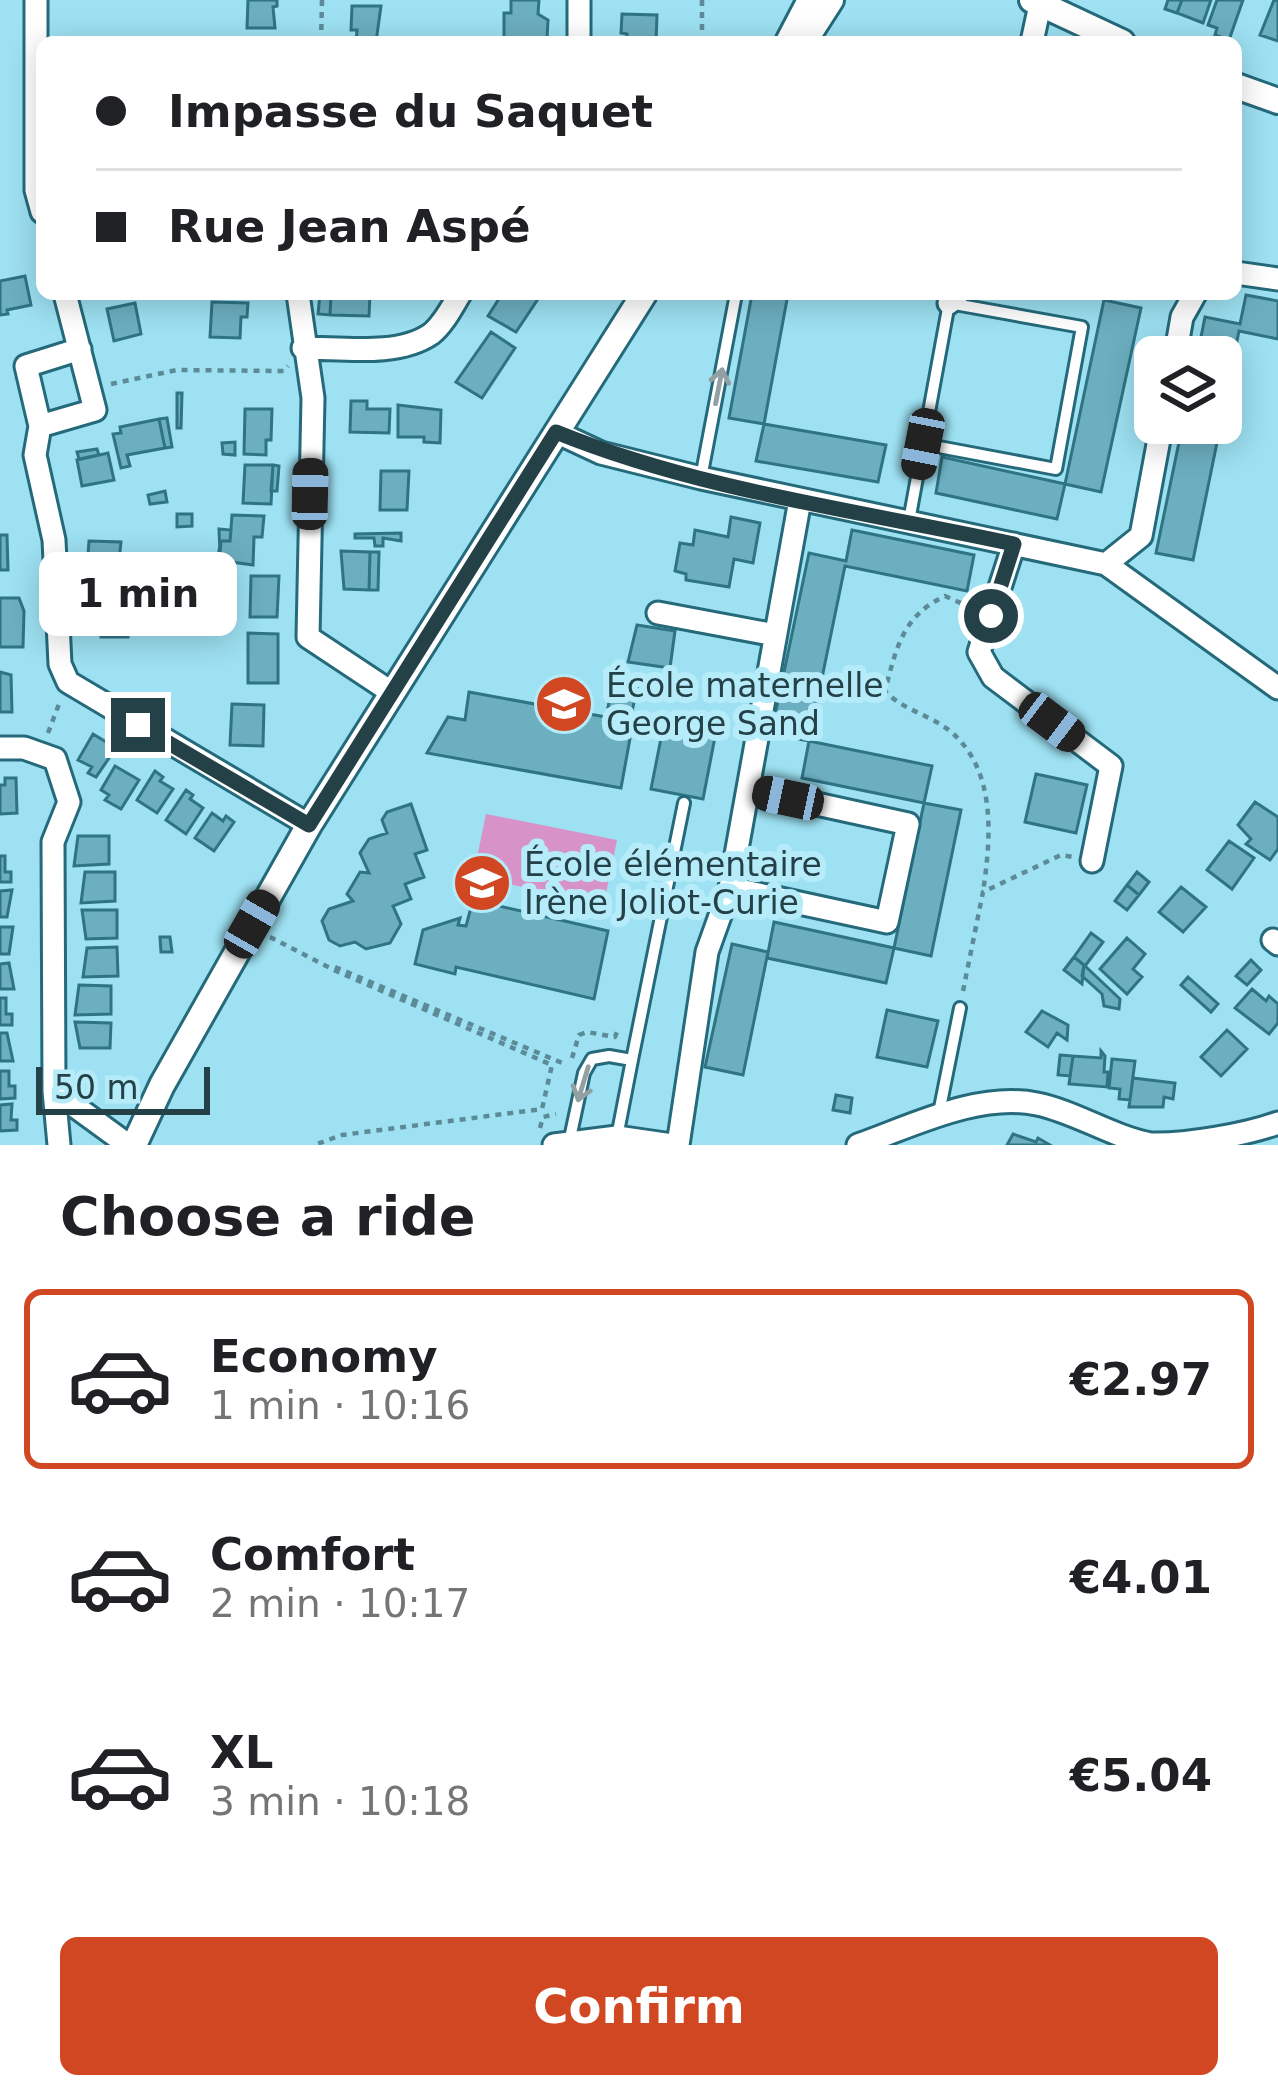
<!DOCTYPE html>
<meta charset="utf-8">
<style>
:root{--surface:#fff;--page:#f6f6f6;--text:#202124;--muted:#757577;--line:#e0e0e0;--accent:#d04722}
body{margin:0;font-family:"DejaVu Sans",sans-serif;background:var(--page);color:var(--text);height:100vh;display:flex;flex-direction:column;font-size:45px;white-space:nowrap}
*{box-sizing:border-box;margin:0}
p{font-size:39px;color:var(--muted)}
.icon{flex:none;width:66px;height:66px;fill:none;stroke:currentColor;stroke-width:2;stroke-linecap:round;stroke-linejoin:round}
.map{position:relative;height:1145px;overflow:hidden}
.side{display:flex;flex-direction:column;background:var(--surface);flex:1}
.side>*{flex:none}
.hud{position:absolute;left:36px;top:36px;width:1206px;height:264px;border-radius:18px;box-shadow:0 6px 30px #0003;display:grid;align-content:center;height:264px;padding:0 60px;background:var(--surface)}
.fabs{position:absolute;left:1134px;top:336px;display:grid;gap:24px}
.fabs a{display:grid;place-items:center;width:108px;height:108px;border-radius:18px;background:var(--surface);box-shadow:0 6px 30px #0003;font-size:60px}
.scale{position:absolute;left:36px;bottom:30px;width:174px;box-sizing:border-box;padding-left:12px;border:6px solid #244148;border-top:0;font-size:33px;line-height:42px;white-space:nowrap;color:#244148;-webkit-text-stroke:9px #b6ecfa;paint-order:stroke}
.end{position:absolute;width:54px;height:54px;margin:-27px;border:15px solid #244148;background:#fff;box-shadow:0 0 0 6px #fff}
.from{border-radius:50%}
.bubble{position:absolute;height:84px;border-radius:18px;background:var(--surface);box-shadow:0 6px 30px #0003;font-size:39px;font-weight:700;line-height:84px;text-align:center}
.car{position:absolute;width:36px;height:72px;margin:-36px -18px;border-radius:15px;box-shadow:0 0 9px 3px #0007;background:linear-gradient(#222 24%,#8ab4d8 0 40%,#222 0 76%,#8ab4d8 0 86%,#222 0)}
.hud b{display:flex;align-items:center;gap:42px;height:114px;font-size:45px}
.hud b+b{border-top:3px solid var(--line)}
.hud i{width:30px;height:30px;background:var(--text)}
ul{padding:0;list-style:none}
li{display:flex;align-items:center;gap:36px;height:180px;margin:0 24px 18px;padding:0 36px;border:6px solid transparent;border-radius:18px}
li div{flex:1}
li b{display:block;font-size:45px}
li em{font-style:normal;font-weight:700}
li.current{border-color:var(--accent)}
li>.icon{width:108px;height:108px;stroke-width:1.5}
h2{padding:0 60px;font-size:54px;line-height:144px}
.button{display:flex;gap:24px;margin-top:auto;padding:24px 60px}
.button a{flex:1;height:138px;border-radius:18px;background:var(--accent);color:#fff;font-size:48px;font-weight:700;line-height:138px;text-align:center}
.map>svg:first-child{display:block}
.green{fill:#d793c7}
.building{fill:#6cafc0;stroke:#2f7483;stroke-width:3}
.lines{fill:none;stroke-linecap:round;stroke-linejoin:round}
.service-casing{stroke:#246a7a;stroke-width:16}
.minor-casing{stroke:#246a7a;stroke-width:27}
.tertiary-casing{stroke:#246a7a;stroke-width:30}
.path{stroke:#5c8b97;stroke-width:4.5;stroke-dasharray:6 6;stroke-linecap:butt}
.service{stroke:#fff;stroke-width:10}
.minor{stroke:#fff;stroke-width:21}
.tertiary{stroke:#fff;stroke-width:24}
.oneway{stroke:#92a0a4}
.route{stroke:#244148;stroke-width:15}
.labels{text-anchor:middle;stroke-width:12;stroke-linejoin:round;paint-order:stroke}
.poi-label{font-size:33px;fill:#244148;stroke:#b6ecfa;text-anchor:start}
</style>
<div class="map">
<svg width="1278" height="1145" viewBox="0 0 1278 1145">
<rect width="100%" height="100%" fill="#9de1f2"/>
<path class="green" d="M486,814L617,840L604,903L473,877Z"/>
<path class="building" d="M248,0H277V6L273,7L275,28H247Z
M511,0H539L538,14L548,20L547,38H504V13H511Z
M1168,0H1182L1177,13L1165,9Z
M1182,0H1211L1203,23L1177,13Z
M1217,0H1243L1229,40L1215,35L1217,28L1208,25Z
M1274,0L1278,1V41L1260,35Z
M352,6H381L376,42H356L357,30H351Z
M622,14L657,15L656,42H627V34L621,33Z
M25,276L31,305L7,310L8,314L0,315V281Z
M320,294H331L330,315L318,314Z
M331,294H370L369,316L330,315Z
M502,294H529L538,299L516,332L488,316Z
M752,294H788L764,424L729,418Z
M1246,295L1278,301V339L1239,331L1221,421V357H1197L1205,317L1240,324Z
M1104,300L1141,308L1101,492L1065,484Z
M212,302L248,303L247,317H241L240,338L210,337Z
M135,303L141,334L114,341L107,309Z
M491,332L515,348L482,398L456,382Z
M177,393H182L181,428H177Z
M351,401H367V409H390L389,433L350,432Z
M398,405L441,410L440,443L424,442V437H398Z
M245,409H272L271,440H266V455L244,454Z
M167,418L172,447L165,448L159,419Z
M159,419L165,448L127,455L130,466L121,468L113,434L121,433L120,427Z
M1183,423H1221L1193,560L1156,553Z
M764,424L886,445L878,482L756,461Z
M235,442V455L223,454L222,443Z
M97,449L99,455L79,459L77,452Z
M108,453L114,480L82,486L77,460Z
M942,457L1065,484L1057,519L936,493Z
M245,465H273L271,504L243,503Z
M273,465L279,466L277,491H271Z
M381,471H409L407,510H380Z
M165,491L167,502L150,504L148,495Z
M177,514H192V526L177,527Z
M232,515L264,516L262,537H254L253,565L217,560L221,541H230Z
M731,517L760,523L753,563L734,559L729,587L686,580V574L675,571L680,543L693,545L695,530L728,537Z
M219,529L231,530L230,541H221L220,554Z
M852,530L974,555L967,591L845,566L809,741L771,734L809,553L846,561Z
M401,533V541L383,538V546H375L374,538H355V534Z
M0,535H7L8,570H0Z
M89,541L121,542L115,596H85Z
M341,551L370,552L369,590L344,589Z
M370,552H379L378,590H369Z
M251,576H279L277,617H250Z
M161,581L176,582V596H160Z
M0,598H19L24,611L23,647H0Z
M102,605L129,606L128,637H101Z
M637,625L675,631L670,668L628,662Z
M248,633L278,634V683H248Z
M0,672L11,675L12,712H0Z
M613,683L637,688L632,712L608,707Z
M469,692L633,722L621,788L427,753L448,717L465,720Z
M232,704L264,705L263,746L230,745Z
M663,728L715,737L703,799L651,789Z
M93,734L116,748L96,777L88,773L92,767L78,760Z
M809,741L932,766L924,803L802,778Z
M115,766L139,780L121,809L105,800L109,795L101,790Z
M155,771L163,777L160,781L173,789L157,813L137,800Z
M1036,774L1087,785L1076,833L1025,822Z
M5,778H16L17,813L0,814V785H5Z
M186,790L193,795L190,799L203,808L186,834L166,820Z
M1255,802L1278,817V849L1270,860L1246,844L1251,839L1238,825Z
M924,803L961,810L931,956L894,948Z
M411,804L427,850L415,854L424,877L405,884L411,899L393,906L401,924L390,943L366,949L355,942L340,946L329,940L322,921L329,909L353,901L347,894L360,872L369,873L360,853L369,839L387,833L382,820L387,812Z
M212,813L223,821L226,816L234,822L214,851L195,838Z
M78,836H109V864L74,866Z
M1229,841L1254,858L1232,889L1207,870Z
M0,856H5V872H11V882H0Z
M85,872H115V901L81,903Z
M1137,872L1149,882L1139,895L1127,885Z
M1127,885L1139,895L1127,910L1115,901Z
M1181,887L1206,907L1183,932L1159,912Z
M12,890L7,917H0V891Z
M473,900L608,931L594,999L456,967L455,974L415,964L423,930L460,918L458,925L466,926Z
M82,910H117V938L86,939Z
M774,922L894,948L886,983L767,958Z
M0,927H13L9,954H0Z
M1091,933L1103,942L1085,966L1074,957Z
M160,937H170L172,952H161Z
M1127,938L1145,954L1133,969L1142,977L1127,994L1100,969Z
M732,944L768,952L743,1075L705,1067Z
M117,947L118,976L83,977L87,948Z
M1074,957L1084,965L1082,984L1064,970Z
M1251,960L1261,970L1247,985L1236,976Z
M9,963L14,989H0V964Z
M1084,965L1120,999L1119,1009L1104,1006L1102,994L1082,976Z
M1188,977L1218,1004L1211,1012L1181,985Z
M79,985L111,986V1014L75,1015Z
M1252,989L1266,1001L1269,996L1278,1004V1023L1269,1034L1235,1008Z
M0,998H6V1014H12V1025H0Z
M887,1010L938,1021L927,1067L877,1057Z
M1042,1011L1068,1025L1067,1040L1057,1033L1048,1047L1026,1032Z
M75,1022L111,1023L110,1048H80Z
M1227,1030L1247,1049L1221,1076L1201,1057Z
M0,1033H7L13,1061H0Z
M1101,1051L1105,1056L1104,1072H1108L1107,1087L1069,1084L1073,1056L1101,1058Z
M1060,1055L1073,1056L1070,1076L1058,1075Z
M1112,1059L1135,1061L1130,1100L1119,1099L1120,1089L1109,1088Z
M0,1071H9V1086H15V1098L0,1099Z
M1133,1078L1175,1083L1173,1099L1164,1097L1163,1107H1129Z
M836,1095L852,1098L850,1113L833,1110Z
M12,1104L11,1120H17V1130L0,1131V1105Z
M1013,1134L1036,1142L1038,1138L1050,1145H1007Z"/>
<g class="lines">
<defs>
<path id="service" d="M701,478L736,294
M909,521L949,303L1082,327L1056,469L923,444
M632,1060L684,803
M939,1113L960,1008
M569,1143L584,1073L592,1059L609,1056L632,1060L617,1137"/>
<path id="minor" d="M36,0V190L42,212
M579,42V0
M1032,42L1040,5
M1236,273L1278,279
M65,294L95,410L40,426L26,366L80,349
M298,294L313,398L308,637L391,692
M949,303L958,294
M303,348C342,348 398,357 431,334C443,325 452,307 460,294
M1175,357L1182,317L1195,294
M40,426L35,455L54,540L60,664L68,682L309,825
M556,432L601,453L701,478L1106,564L1278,688
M1014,544L979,652L993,677L1111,766L1092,861
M1106,564L1141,536L1162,423
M658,613L775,635
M0,748H24L55,759L69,802L53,842L54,1091
M730,888L887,922L908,824L748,789
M1273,940L1278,944
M59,1145L54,1091L128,1145
M554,1145L617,1137L672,1145
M678,1145L707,952L730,888L800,500
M858,1145C912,1126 978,1092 1037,1104C1076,1112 1112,1137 1151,1144C1185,1145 1245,1135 1278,1123"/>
<path id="tertiary" d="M1032,0L1122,42
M788,42L810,0
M804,42L831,0
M1236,86L1278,101
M134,1145L162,1085L309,825L644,294"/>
</defs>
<use href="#service" class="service-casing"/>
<use href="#minor" class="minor-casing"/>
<use href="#tertiary" class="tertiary-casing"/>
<path class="path" d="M321,42L322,0
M702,42V0
M111,384L177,370L284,371L288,366
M972,608L945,596C902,616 896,649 885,691C904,711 929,714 950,731C997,770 991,838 983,892
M48,733L59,704
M270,937L336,971L552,1065L542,1109L342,1135L314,1145
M335,967L567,1065
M963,991L983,892L1061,855L1073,857
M572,1058L579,1035L587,1032L615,1037L619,1027
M540,1128L543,1117L556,1114"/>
<use href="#service" class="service"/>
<use href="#minor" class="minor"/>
<use href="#tertiary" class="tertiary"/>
</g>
<defs><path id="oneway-shaft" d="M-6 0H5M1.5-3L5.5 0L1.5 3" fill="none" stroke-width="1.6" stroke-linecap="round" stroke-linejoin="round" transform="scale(3)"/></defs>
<g class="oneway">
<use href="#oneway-shaft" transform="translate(719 386) rotate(-79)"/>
<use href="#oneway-shaft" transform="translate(583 1084) rotate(107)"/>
</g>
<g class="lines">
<path class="route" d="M138,725L309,825L556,432C701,491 862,511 1014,544L991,616"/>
</g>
<defs>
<symbol id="school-disc" viewBox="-11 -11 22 22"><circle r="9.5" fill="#d04722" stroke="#b6ecfa"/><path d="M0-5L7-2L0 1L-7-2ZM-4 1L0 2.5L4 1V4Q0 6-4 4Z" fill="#fff"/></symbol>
</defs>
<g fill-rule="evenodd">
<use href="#school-disc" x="531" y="671" width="66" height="66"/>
<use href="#school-disc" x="449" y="850" width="66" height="66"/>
</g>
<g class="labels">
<g class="poi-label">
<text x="606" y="697">École maternelle<tspan x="606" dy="38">George Sand</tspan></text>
<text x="524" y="876">École élémentaire<tspan x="524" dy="38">Irène Joliot-Curie</tspan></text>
</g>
</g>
</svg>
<div class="fabs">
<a><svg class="icon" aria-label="layers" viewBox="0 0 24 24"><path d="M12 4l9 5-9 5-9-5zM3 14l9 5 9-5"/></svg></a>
</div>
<div class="scale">50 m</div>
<i class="end from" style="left:991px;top:616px"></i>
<i class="end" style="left:138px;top:725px"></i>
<div class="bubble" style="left:39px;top:552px;width:198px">1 min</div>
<i class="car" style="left:923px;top:444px;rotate:191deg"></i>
<i class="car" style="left:310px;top:494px;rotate:1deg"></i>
<i class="car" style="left:1052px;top:722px;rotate:127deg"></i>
<i class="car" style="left:788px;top:798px;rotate:282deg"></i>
<i class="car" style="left:252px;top:924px;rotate:30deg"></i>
<div class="hud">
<b><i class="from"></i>Impasse du Saquet</b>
<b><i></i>Rue Jean Aspé</b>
</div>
</div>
<section class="side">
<h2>Choose a ride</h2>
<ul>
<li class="current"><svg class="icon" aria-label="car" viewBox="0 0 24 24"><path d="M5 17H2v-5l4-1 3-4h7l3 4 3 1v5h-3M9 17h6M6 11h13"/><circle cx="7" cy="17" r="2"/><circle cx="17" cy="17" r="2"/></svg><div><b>Economy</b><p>1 min · 10:16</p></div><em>€2.97</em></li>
<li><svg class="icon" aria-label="car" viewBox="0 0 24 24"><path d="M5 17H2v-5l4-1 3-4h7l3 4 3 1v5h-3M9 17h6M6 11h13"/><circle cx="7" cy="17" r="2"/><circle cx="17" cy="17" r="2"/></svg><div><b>Comfort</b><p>2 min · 10:17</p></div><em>€4.01</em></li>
<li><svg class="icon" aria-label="car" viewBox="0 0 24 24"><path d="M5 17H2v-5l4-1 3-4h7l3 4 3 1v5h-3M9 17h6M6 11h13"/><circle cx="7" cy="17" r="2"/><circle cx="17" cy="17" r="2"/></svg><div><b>XL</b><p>3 min · 10:18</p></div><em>€5.04</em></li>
</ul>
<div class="button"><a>Confirm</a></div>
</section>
